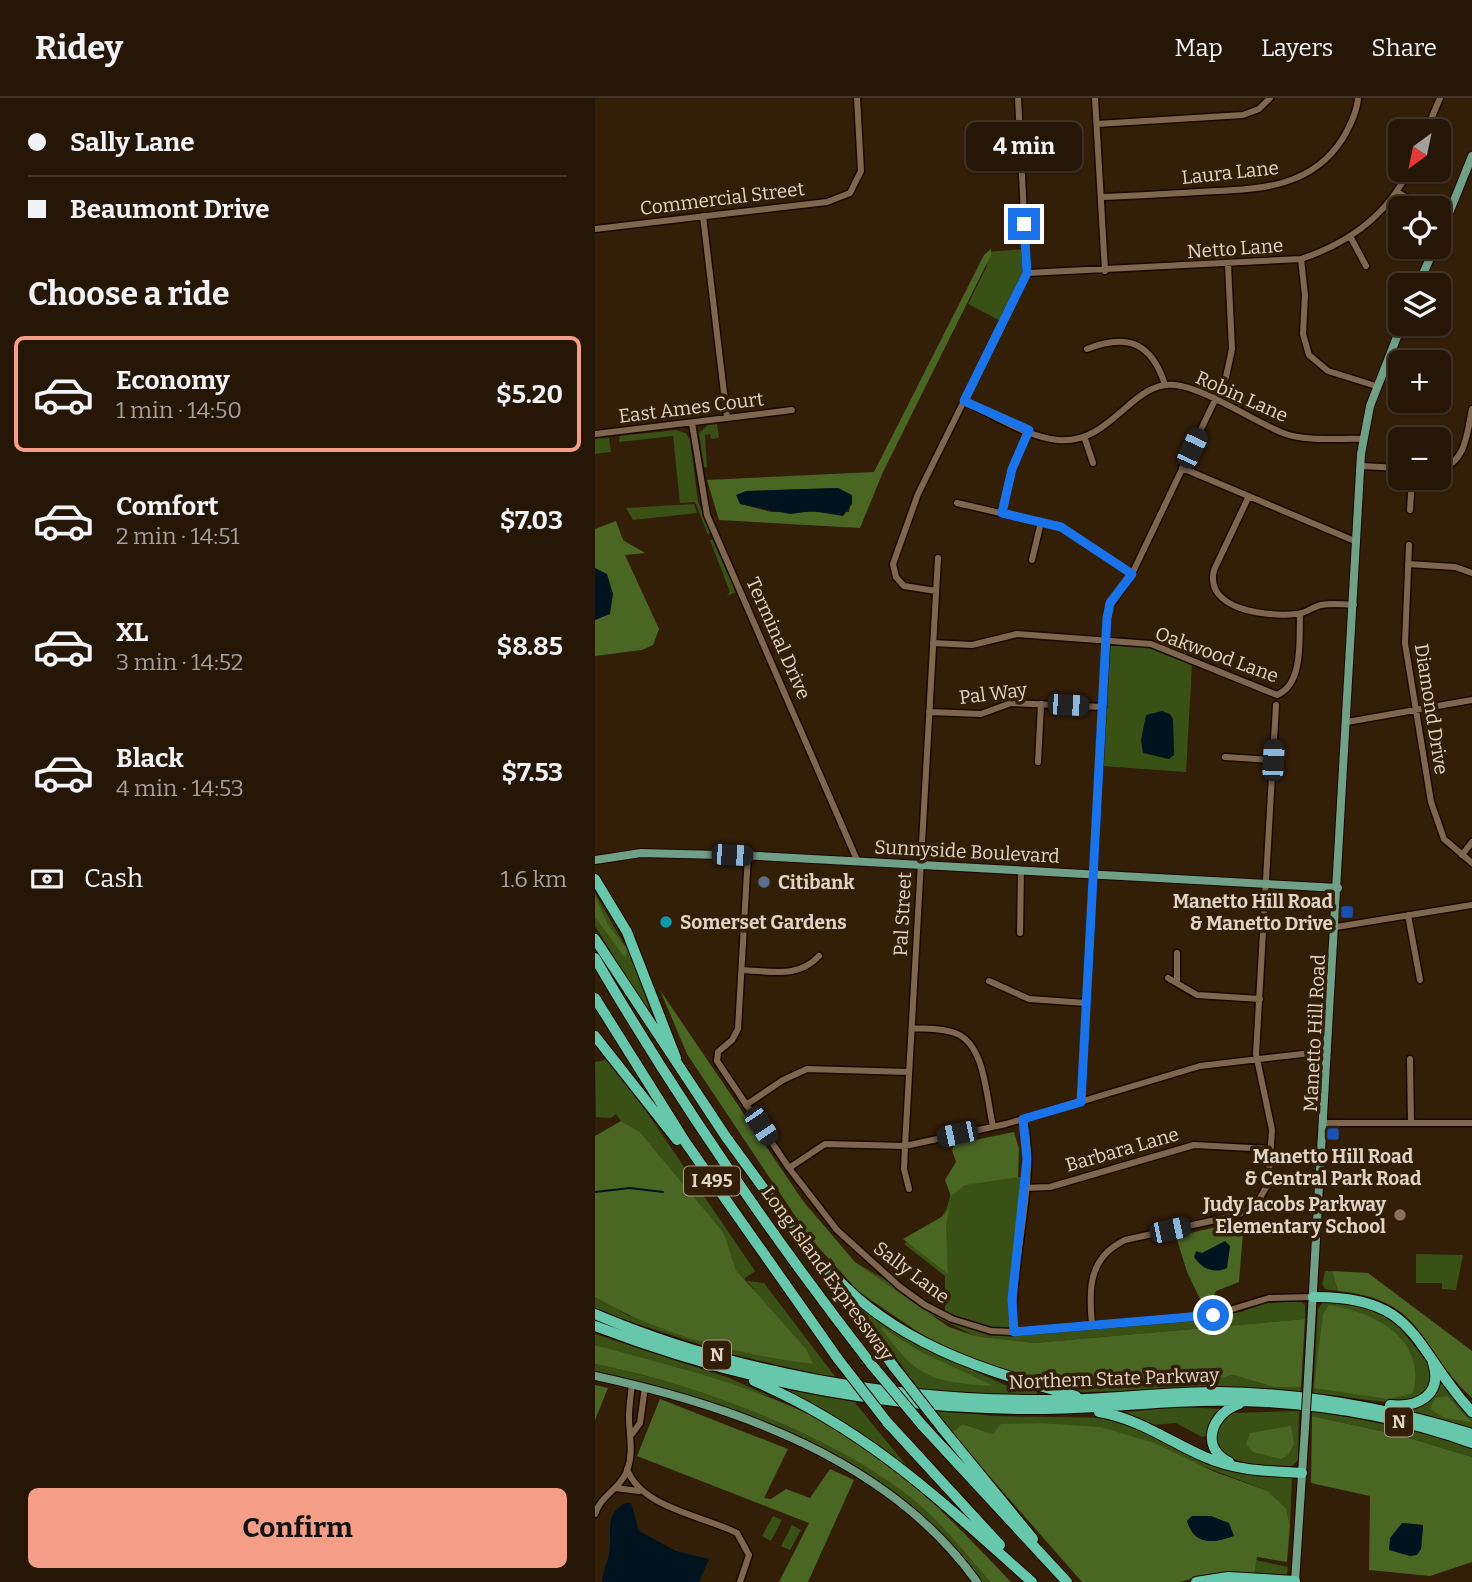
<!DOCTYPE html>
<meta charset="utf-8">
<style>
:root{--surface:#261606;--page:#2e1f10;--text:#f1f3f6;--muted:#a49f9b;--line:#423528;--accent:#f49e87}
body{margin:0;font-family:Bitter,serif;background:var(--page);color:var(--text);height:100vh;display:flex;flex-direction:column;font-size:26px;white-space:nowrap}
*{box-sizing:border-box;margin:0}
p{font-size:23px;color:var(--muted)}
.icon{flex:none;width:38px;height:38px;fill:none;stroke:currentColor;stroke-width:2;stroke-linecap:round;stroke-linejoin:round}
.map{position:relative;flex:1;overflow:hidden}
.side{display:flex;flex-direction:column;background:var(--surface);width:595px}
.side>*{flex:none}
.top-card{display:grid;align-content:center;height:154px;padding:0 28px;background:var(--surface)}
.needle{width:46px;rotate:213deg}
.tools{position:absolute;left:793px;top:21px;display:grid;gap:14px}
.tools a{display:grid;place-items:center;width:63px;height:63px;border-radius:10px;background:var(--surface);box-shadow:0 2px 5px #0004,0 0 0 2px var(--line);font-size:35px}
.end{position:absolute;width:32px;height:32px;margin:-16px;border:9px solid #1a73e8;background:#fff;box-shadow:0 0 0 4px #fff}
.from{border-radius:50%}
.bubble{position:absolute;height:49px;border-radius:10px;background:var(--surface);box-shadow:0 2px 5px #0004,0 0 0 2px var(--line);font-size:23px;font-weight:700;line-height:49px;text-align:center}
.car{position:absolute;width:21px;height:42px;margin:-21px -10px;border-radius:9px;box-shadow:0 0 5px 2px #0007;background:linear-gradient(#222 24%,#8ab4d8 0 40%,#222 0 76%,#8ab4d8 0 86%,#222 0)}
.top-card b{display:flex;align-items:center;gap:24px;height:66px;font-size:26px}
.top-card b+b{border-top:2px solid var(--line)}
.top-card i{width:18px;height:18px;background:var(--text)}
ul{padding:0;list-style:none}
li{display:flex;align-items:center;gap:21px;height:116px;margin:0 14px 10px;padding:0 14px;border:4px solid transparent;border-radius:10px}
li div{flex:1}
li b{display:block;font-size:26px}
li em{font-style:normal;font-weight:700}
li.selected{border-color:var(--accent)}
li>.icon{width:63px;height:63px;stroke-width:1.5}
h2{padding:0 28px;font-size:32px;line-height:84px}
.pay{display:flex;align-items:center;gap:18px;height:77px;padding:0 28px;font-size:26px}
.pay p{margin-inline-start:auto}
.primary-button{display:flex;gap:14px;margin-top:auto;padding:14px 28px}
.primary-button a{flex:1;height:80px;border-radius:10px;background:var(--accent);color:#111;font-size:28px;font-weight:700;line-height:80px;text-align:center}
header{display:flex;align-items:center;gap:42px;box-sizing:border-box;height:98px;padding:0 35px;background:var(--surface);border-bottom:2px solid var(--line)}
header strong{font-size:33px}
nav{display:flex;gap:38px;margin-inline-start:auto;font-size:24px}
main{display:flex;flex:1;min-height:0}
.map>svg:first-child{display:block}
.green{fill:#395115}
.forest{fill:#4a6623;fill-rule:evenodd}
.water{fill:#001420}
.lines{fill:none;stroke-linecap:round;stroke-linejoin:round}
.stream{stroke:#001420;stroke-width:2}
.minor-casing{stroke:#1a0700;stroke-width:9}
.major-casing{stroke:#1a0700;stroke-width:10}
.highway-casing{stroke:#1a0700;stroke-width:12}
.minor{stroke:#7e664f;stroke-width:6}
.major{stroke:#70a086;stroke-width:8}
.highway{stroke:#66c7ab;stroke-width:10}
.major-bridge-casing{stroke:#1a0700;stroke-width:10;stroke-linecap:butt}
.highway-bridge-casing{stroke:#1a0700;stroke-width:12;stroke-linecap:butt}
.major-bridge{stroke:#70a086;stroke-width:8}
.highway-bridge{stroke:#66c7ab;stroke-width:10}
.route{stroke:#1a73e8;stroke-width:9}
.service-dot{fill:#5c6f8a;stroke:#331e08;stroke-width:2.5}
.transit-dot{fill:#1a4fb4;stroke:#331e08;stroke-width:2.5}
.culture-dot{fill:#0f9aa8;stroke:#331e08;stroke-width:2.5}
.education-dot{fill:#8d6e63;stroke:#331e08;stroke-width:2.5}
.labels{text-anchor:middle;stroke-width:7;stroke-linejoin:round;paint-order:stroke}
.shield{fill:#331e08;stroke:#ad9d8d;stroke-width:2}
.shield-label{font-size:18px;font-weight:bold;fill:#e1d3c6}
.street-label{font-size:19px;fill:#e1d3c6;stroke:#331e08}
.poi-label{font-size:19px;font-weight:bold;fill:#e1d3c6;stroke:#331e08;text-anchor:start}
</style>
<header>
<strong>Ridey</strong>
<nav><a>Map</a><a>Layers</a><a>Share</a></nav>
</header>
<main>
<section class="side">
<div class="top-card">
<b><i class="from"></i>Sally Lane</b>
<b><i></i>Beaumont Drive</b>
</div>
<h2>Choose a ride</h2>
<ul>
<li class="selected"><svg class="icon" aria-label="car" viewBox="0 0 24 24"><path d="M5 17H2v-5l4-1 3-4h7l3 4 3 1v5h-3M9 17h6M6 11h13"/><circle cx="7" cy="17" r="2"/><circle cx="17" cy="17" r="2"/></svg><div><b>Economy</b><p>1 min · 14:50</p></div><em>$5.20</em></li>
<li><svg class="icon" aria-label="car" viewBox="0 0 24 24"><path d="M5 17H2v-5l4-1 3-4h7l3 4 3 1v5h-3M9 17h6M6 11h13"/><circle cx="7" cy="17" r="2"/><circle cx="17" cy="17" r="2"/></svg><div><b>Comfort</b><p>2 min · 14:51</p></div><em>$7.03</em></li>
<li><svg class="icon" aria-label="car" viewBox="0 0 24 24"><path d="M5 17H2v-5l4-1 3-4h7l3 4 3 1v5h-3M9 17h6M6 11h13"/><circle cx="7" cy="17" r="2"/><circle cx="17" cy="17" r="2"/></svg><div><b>XL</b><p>3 min · 14:52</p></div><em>$8.85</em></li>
<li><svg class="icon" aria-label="car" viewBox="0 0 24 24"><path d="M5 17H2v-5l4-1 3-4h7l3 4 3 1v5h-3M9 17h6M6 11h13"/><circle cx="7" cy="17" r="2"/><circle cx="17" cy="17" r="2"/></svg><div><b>Black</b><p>4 min · 14:53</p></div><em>$7.53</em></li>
</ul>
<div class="pay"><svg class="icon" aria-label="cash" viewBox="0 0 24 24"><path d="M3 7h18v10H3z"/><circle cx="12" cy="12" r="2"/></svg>Cash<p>1.6 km</p></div>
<div class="primary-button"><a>Confirm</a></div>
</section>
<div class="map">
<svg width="877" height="1484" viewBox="0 0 877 1484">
<rect width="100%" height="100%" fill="#331e08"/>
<path class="green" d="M431,151L432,175L408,224L373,206L392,168V154Z
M122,326L124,340L116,341L115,336L110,337L112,369H109L104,335L113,327Z
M81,332L91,335L95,342L103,403L115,434L113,437L100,404L85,405L78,338L24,344L25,338Z
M14,340L16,354L0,356V341Z
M99,406L102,415L38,422L31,410Z
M115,442H118L141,494L132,498L135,494Z
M514,544L566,550L597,566L591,674L508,668Z
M0,795L38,862L58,922L0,828Z
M11,962L51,1013L160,1173L149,1181L141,1172L129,1135L45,1034L26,1023L21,1016L16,1020L1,1019L0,964Z
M357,1078L430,1079L418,1233L646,1214L668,1205L706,1203L710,1207V1221L439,1245L380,1238L331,1214L260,1164L350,1217V1178L309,1146C343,1122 355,1124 357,1078Z
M821,1156L868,1157L861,1192L847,1191V1185H821Z
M730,1173H737L743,1193L730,1191L727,1186Z
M152,1183L169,1185L242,1281L128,1254L0,1212V1199L34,1218L159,1191Z
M728,1204L769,1207L800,1223L837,1271V1282L827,1300C793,1311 754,1296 718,1296L723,1211Z
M265,1209L318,1245L417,1290L419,1287L442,1293V1298L324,1292Z
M0,1236L134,1280L177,1299L0,1247Z
M0,1266C100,1285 255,1343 330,1412C354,1434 374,1460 395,1484H387C289,1356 152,1308 0,1273Z
M463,1277L484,1281L564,1280L609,1285L638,1277L679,1289H706L705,1294L647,1290L488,1294L464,1291V1287L441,1286L420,1279L441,1280Z
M845,1278L877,1318V1330L813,1312C834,1310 842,1297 845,1278Z
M193,1292L257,1301L320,1378L274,1341L192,1295Z
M583,1309L629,1311L614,1337L607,1339L581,1325L558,1327L520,1315Z
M338,1311L398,1318L517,1320L541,1326L599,1357L697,1378L695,1427L691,1410L673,1393L506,1329L407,1326L398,1336L367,1326L359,1333L353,1331Z
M704,1313L703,1362L697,1368L658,1367L626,1357L619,1335L622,1324L636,1315Z
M717,1313C771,1322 826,1332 877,1351V1359L804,1337L717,1318Z
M178,1418L187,1422L176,1443L167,1438Z
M197,1427L206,1432L195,1452L186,1448Z
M661,1462L693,1469L692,1477L659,1478Z"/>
<path class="forest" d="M396,151V157L288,374L265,430L124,422L112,382L279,374L389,157ZM243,390L257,398L254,414H176L146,406L151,393Z
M21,423L28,442L50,455L30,457L64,531L58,547L47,552L0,558V431Z
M0,798L13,827L33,852L30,860L0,819Z
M65,892L208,1103L260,1164L354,1229L380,1238L439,1245L710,1221L706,1289H679L638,1277L609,1285L564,1280L420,1279L360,1256L323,1234L264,1194L215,1140L92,956Z
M26,1023L45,1034L129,1135L141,1172L211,1251L218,1266C142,1256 67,1238 0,1199V1038Z
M419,1034L424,1051L423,1079L370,1087L356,1098L350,1082L361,1064L357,1052L360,1046Z
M355,1108L351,1126L353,1176L308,1141L350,1117Z
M649,1123L644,1184L621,1193L611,1213L592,1174L581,1138Z
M737,1173L773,1175L877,1253V1300C822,1249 831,1202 743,1193Z
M734,1207C780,1214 832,1241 818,1295L793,1301L719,1290L728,1216Z
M285,1228L326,1254L399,1288C336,1284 321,1280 285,1228Z
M0,1247C72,1267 150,1285 217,1318C296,1356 357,1422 416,1484H395C374,1460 354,1434 330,1412C255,1343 100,1285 0,1266Z
M0,1287L13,1290L0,1322Z
M852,1298L876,1324L850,1320L835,1311L840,1300Z
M65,1301L193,1351L169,1400L176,1401L191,1391L215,1400L235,1371L259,1382L213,1484H184L214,1425L42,1358Z
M717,1318L804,1337L877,1359V1464L835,1478L774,1472L775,1398L716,1385ZM807,1425L828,1427L826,1451Z
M446,1325L506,1329L559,1345L620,1374L673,1393L691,1410L695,1427L692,1464L662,1459L659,1478L618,1475L585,1484H487L353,1331L359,1333L367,1326L398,1336L406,1326ZM597,1418H616L623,1443C605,1443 598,1441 592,1423Z
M696,1328L699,1346L693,1357L686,1361L658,1354L651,1346L655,1335Z"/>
<path class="water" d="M243,390L257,397V406L248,418L217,413L195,416L145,406L141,397L151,393Z
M0,470L12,476L18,496L15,516L0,522Z
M567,613L575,616L578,621L579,657L574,661L548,655L546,642L551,617Z
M630,1143L635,1148L632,1170C619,1176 607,1171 599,1159L601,1153L607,1155Z
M31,1405H36L44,1433L81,1453L114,1461L104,1484H7C8,1472 14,1461 15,1450C16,1432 10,1415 31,1405Z
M597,1418H616L634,1425L639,1438C617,1446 600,1447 592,1423Z
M807,1425L828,1427L826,1451L822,1457L815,1458L794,1452L795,1440Z"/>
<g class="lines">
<path class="stream" d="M0,1094L35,1090L68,1094"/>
<defs>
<path id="minor" d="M500,0L510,173
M502,26L648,17L664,11L675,0
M831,33L845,0
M802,94L830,110
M506,99C538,98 571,96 603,94C658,91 715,93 748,40C755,28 762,14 763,0
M108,118L132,320
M0,131L232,104L255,95L266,73L262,0
M755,138L771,168
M706,161L710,197L708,236L714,257L733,273L781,288
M432,175L706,161C754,145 792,118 814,72
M492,251C533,235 557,245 570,287
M369,303C398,317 432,339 463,342C516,347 537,282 580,287C610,290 658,323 688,335C712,344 743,340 768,341
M97,325L112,417L262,762
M0,336L197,312
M490,341L498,365
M766,368L805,370
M587,370L762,444
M844,371C871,365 872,335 877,311
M654,398L619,472C609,512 672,519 701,516C710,516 717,509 726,507C736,505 748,506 759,507
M362,405L466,429L537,476
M815,412L817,380
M407,415L417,371L434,332
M814,447L810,545L836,704L849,741L877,765
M437,462L446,424
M813,466L860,469L877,475
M341,493L309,488L301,479L298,466L323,396L432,175L423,0
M338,545L377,547L422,536L556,546L682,597C709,586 704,540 705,516
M334,614L386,616L416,605L508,609
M752,624L877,602
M630,659L678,662
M443,664L446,606
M153,757L143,931L137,942L123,954L122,963L194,1070L242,1132L305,1189L330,1207L357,1221L396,1233L419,1234L618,1217L674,1200L718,1199
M867,757L877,744
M813,817L825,882
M741,829L877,807
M425,835L426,772
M147,872C175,873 203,881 224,858
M573,880L602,897L665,901
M394,883L434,901L491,905
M582,885V855
M317,930C331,931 348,930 360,935C391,946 391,1001 398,1028
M815,961L816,1025
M486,1004L513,511L537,476L631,279L637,251L633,167
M151,1007L188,982L212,971L314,974
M729,1025H877
M194,1070L230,1046L310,1048L411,1026L605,968L733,953
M429,1090L455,1089L599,1047L676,1051
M314,1091L309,1071L310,1048L343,460
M497,1227C494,1190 493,1160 530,1142L643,1117L661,1107L673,1086L677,1032L661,956L681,607
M419,1234C413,1170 445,1077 428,1021
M37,1336L45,1325L50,1289
M32,1371C46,1410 109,1418 142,1435L154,1457L145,1484
M20,1390L44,1393
M0,1416C6,1397 25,1391 32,1373C39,1354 34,1337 34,1319C34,1308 36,1297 37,1286"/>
<path id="major" d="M844,140L877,58
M823,187L840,149
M0,762L46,755L164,758L743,790
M0,1278C140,1308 295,1362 382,1484
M713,1280L766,356L775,308L807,226
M700,1484L710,1330"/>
<path id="highway" d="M0,781L32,834L81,960
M0,841L131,1039L299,1269
M0,860C82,1001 176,1137 276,1266
M0,900L91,1045L243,1261
M0,938L82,1042
M231,1168C293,1243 390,1274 481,1298
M718,1199C824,1198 817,1249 877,1314
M0,1216C141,1276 302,1303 454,1302C510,1302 567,1294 623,1294C711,1295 793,1310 877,1336
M0,1228C138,1281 285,1311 433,1311C492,1312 549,1304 607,1303C698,1301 791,1314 877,1345
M159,1283C272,1331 347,1404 437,1484
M795,1307C823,1310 848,1297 838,1265
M504,1314C545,1321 573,1343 610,1359C641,1373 673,1373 707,1375
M292,1324L405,1447
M327,1327L472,1484
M347,1330L438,1441
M634,1364C604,1349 617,1315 644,1306
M601,1484L633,1479L700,1483"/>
</defs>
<use href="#minor" class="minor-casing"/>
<use href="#major" class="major-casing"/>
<use href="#highway" class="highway-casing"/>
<use href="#minor" class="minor"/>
<use href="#major" class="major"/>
<use href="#highway" class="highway"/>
<defs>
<path id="major-bridge" d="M710,1330L713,1280"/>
<path id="highway-bridge" d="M243,1261L292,1324
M276,1266L327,1327
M299,1269L347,1330"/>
</defs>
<use href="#major-bridge" class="major-bridge-casing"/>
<use href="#highway-bridge" class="highway-bridge-casing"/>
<use href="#major-bridge" class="major-bridge"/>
<use href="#highway-bridge" class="highway-bridge"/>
</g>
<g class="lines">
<path class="route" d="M429,126L432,175L369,303L434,332L417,371L407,415L466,429L537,476L515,505L512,520L486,1004L428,1021L432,1061L417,1201L419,1234L618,1217"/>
</g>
<circle class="service-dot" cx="169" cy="784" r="7"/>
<g class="transit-dot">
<rect x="745" y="807" width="14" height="14" rx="3.5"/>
<rect x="731" y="1029" width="14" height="14" rx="3.5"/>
</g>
<circle class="culture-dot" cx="71" cy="824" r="7"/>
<circle class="education-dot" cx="805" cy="1117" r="7"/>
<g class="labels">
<g class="shield">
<rect x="89" y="1068.5" width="56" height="29" rx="5"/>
<rect x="108" y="1242.5" width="28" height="29" rx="5"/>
<rect x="790" y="1309.5" width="28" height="29" rx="5"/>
</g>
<g class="shield-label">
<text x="117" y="1089">I 495</text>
<text x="122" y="1263">N</text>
<text x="804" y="1330">N</text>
</g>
<g class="street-label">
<text transform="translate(635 74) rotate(-6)" y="7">Laura Lane</text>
<text transform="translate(127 100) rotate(-7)" y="7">Commercial Street</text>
<text transform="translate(640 150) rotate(-4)" y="7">Netto Lane</text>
<text transform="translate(647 298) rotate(24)" y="7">Robin Lane</text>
<text transform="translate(96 309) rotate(-7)" y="7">East Ames Court</text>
<text transform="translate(184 540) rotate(66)" y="7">Terminal Drive</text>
<text transform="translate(622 556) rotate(20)" y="7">Oakwood Lane</text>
<text transform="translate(398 595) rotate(-7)" y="7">Pal Way</text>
<text transform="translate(837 611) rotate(81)" y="7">Diamond Drive</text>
<text transform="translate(372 753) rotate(3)" y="7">Sunnyside Boulevard</text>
<text transform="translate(307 816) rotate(-87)" y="7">Pal Street</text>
<text transform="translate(719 935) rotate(-87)" y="7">Manetto Hill Road</text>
<text transform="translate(527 1051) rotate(-16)" y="7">Barbara Lane</text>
<text transform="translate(317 1174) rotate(37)" y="7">Sally Lane</text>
<text transform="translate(233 1175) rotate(54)" y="7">Long Island Expressway</text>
<text transform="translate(519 1280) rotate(-2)" y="7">Northern State Parkway</text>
</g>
<g class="poi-label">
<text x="183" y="791">Citibank</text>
<text x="738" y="810" text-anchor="end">Manetto Hill Road<tspan x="738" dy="22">&amp; Manetto Drive</tspan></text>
<text x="85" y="831">Somerset Gardens</text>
<text x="738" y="1065" text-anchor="middle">Manetto Hill Road<tspan x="738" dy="22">&amp; Central Park Road</tspan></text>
<text x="791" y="1113" text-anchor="end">Judy Jacobs Parkway<tspan x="791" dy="22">Elementary School</tspan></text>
</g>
</g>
</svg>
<div class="tools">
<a><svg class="needle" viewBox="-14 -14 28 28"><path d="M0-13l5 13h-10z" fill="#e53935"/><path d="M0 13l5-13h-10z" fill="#a49f9b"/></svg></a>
<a><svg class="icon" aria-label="locate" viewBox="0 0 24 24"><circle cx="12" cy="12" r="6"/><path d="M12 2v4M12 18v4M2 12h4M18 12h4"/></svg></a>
<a><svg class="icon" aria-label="layers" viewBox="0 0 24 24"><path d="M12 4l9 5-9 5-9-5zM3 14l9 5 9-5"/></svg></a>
<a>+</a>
<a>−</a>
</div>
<i class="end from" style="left:618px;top:1217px"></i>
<i class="end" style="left:429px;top:126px"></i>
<div class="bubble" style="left:371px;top:24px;width:116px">4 min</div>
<i class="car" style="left:597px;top:350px;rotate:25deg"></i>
<i class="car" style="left:473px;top:607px;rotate:93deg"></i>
<i class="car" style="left:678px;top:662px;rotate:3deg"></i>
<i class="car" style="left:137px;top:757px;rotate:93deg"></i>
<i class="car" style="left:166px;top:1028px;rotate:146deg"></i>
<i class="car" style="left:362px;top:1036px;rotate:258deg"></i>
<i class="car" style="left:575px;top:1132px;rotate:78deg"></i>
</div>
</main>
